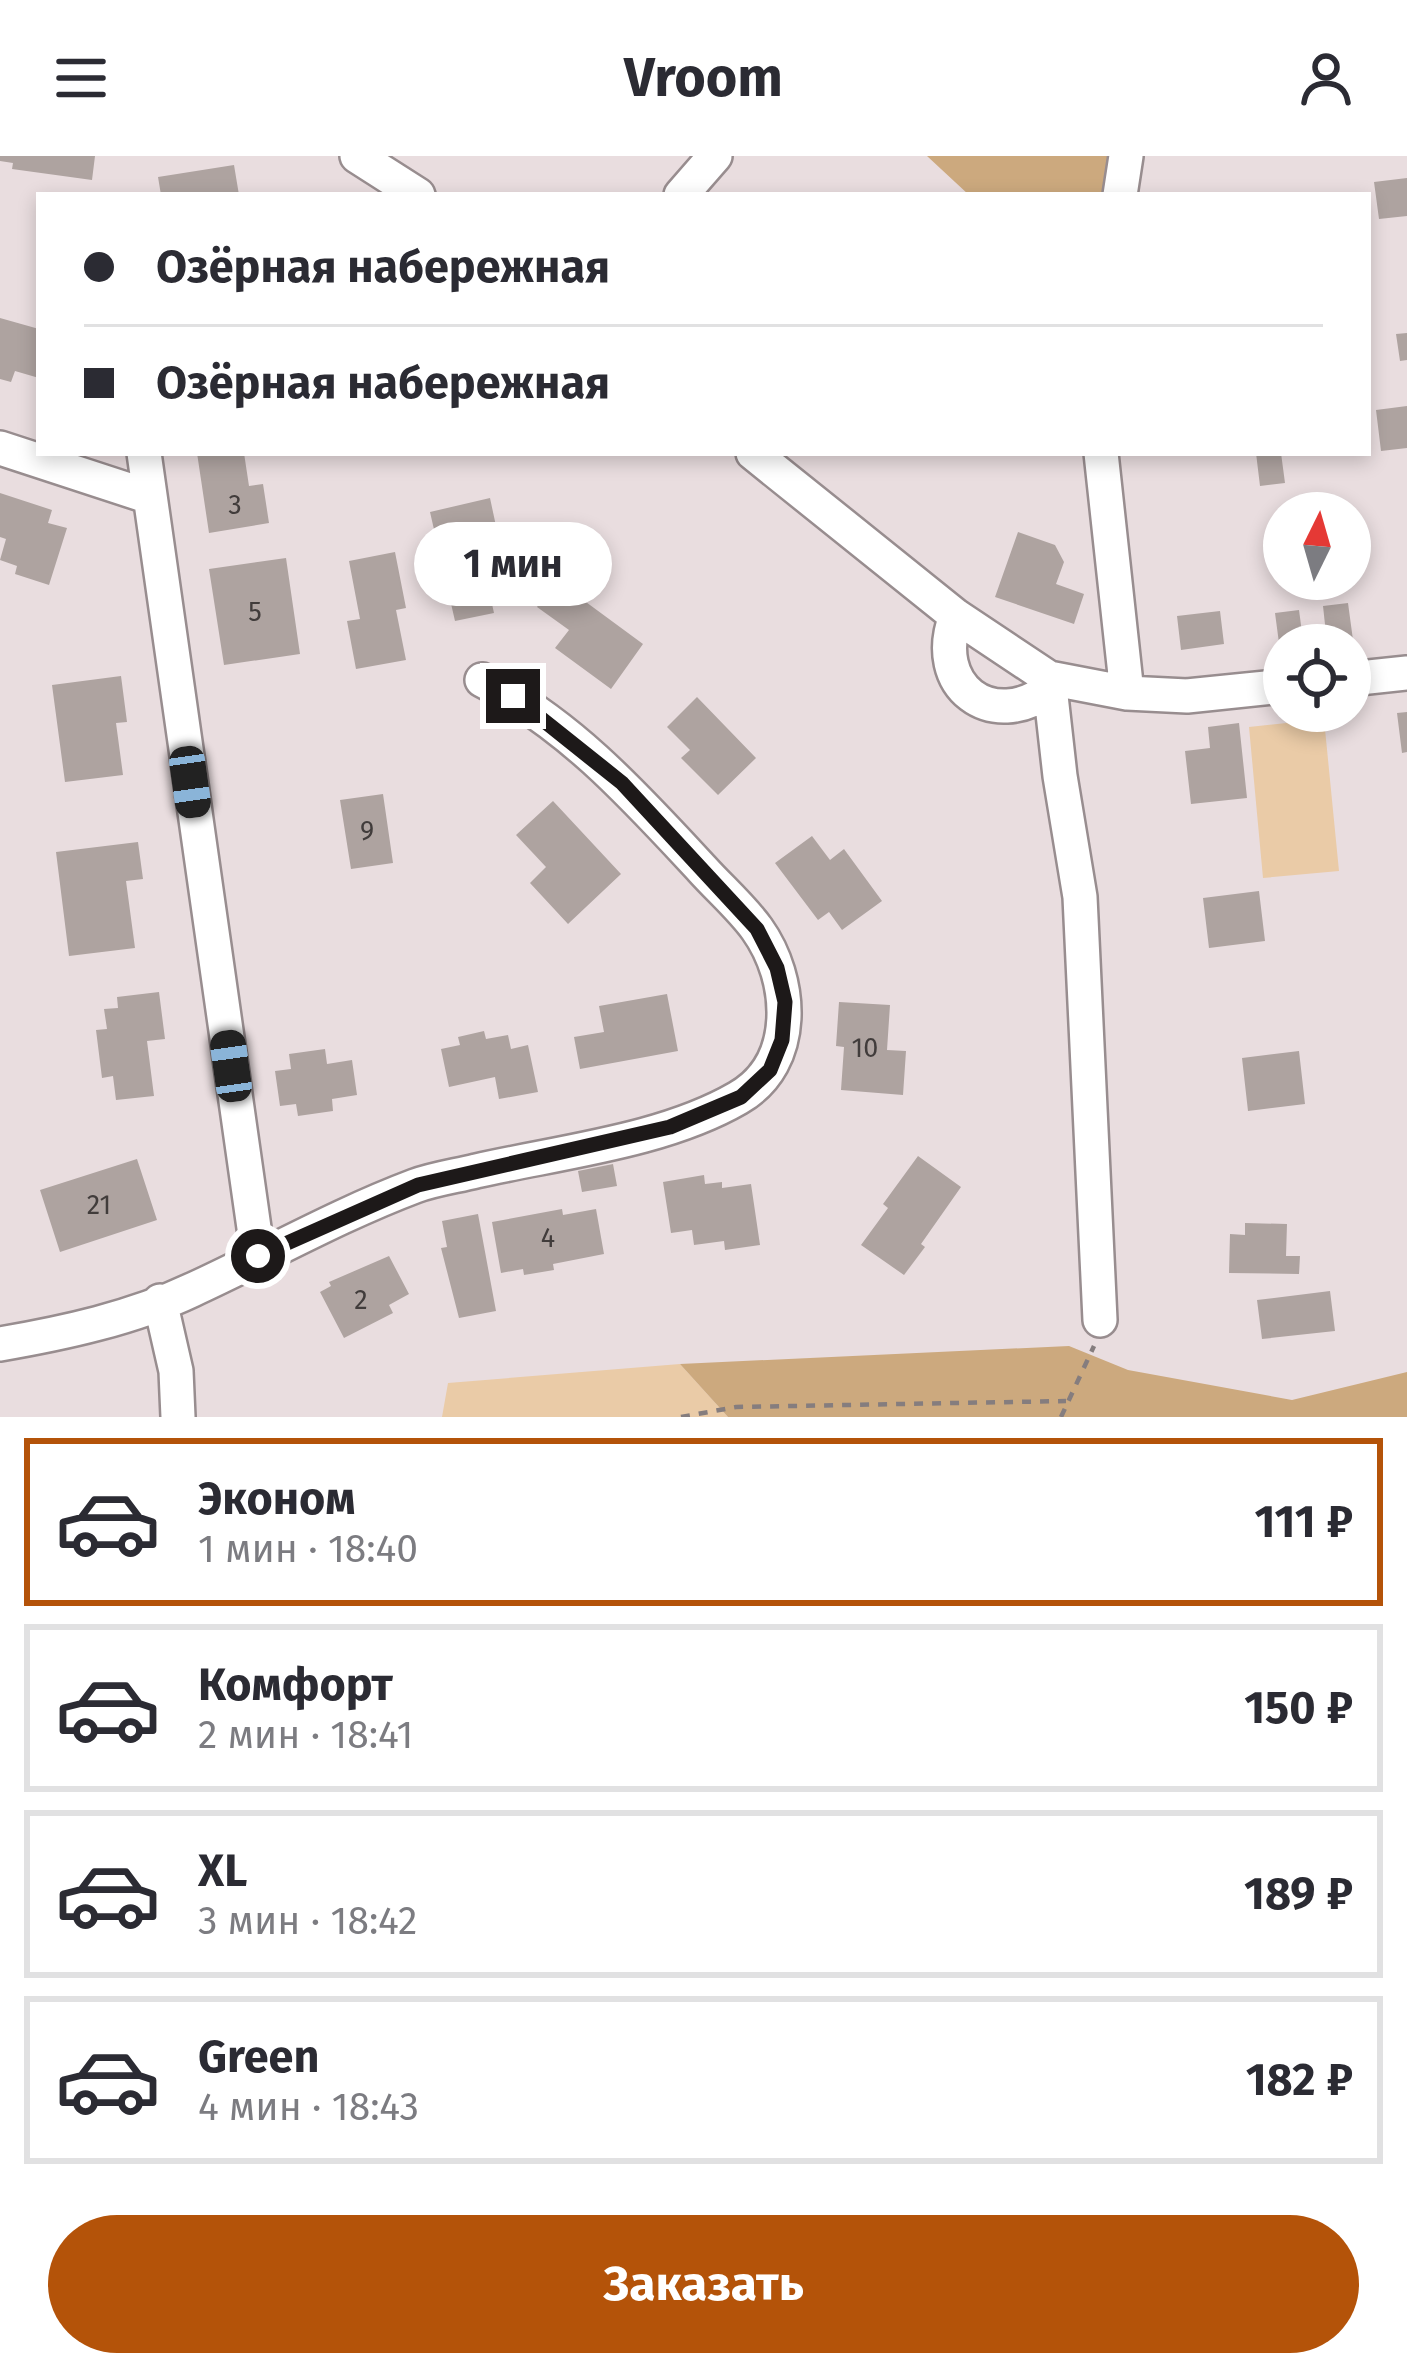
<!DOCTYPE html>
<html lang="ru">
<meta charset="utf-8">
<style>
:root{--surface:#fff;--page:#f2f2f3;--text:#2b2b33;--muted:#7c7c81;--line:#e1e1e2;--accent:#b45309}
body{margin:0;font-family:"Fira Sans",sans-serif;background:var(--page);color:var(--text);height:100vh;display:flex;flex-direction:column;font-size:45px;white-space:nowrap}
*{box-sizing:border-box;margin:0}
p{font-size:39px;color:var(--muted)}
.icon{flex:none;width:66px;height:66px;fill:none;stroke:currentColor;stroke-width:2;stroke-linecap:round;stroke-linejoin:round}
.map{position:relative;height:1261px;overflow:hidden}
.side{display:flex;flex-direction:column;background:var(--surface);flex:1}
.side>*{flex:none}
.guide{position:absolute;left:36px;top:36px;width:1335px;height:264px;border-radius:0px;box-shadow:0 6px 18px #0003;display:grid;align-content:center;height:264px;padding:0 48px;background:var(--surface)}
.needle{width:78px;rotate:5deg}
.controls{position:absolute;left:1263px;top:336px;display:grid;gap:24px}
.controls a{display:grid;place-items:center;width:108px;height:108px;border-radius:50%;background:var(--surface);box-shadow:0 6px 18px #0003;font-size:60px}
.end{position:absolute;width:54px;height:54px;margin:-27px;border:15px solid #1d1919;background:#fff;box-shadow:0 0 0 6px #fff}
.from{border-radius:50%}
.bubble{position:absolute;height:84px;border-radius:42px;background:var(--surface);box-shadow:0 6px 18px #0003;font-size:39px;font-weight:700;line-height:84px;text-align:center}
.car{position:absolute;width:36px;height:72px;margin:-36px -18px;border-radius:15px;box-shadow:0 0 9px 3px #0007;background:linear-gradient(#222 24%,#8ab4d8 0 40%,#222 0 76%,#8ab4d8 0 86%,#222 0)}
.guide b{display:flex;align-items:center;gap:42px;height:114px;font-size:45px}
.guide b+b{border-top:3px solid var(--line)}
.guide i{width:30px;height:30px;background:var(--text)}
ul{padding:21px 0 0;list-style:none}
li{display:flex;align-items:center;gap:36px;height:168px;margin:0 24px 18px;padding:0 24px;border:6px solid var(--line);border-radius:0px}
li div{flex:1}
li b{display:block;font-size:45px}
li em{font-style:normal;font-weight:700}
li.on{border-color:var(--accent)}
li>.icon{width:108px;height:108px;stroke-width:1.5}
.primary-button{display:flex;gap:24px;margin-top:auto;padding:24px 48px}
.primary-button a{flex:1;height:138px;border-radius:72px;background:var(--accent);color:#fff;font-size:48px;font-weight:700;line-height:138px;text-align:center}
header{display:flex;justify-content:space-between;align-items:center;height:156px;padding:0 48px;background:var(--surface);font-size:54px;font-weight:700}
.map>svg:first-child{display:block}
.green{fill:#eacba7}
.forest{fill:#cca97e}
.building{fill:#aea3a0}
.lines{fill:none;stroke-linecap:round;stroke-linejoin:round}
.minor-casing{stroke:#988d8f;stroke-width:38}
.path{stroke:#857d7e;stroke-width:4.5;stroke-dasharray:9 9;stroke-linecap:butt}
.minor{stroke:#fff;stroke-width:33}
.route{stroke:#1d1919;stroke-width:15}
.labels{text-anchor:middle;stroke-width:10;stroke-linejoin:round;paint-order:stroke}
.number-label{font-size:27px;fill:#413c3b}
</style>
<header><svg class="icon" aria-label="menu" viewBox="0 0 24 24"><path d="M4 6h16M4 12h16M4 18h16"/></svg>Vroom<svg class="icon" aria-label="person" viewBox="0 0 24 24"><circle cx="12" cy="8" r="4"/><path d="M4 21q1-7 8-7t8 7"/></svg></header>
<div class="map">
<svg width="1407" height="1261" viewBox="0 0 1407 1261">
<rect width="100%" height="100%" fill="#e9dddf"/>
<path class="green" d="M1324,563L1339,715L1263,722L1249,571Z
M680,1208L728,1261H442L448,1227Z"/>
<path class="forest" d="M927,0H1115L1110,39H969Z
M1069,1190L1128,1214L1292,1244L1407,1216V1261H728L680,1208Z"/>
<path class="building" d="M0,0H95L92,24L12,13L13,7L0,5Z
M234,9L239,39H161L158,21Z
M1407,22V60L1379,63L1374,26Z
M0,162L39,173V222L15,215L11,226L0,223Z
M1407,177V204L1400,205L1396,178Z
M1407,250V292L1381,295L1376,254Z
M197,297H244L249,330L263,328L269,367L209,377Z
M1256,297H1281L1285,327L1260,330Z
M0,337L52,354L48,367L67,372L49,429L15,418L17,410L0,404L6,383L0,381Z
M490,342L499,384L479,389L494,457L455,465L430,356Z
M1018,376L1055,389L1064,406L1056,428L1084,438L1074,468L995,441Z
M395,396L406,452L396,454L406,504L356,513L347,465L360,463L349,405Z
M286,402L300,498L224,509L209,413Z
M556,424L643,488L611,533L555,492L569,474L537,451Z
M1348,447L1353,484L1327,487L1323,450Z
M1299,454L1303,484L1279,487L1275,457Z
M1220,455L1224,488L1181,494L1177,460Z
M121,520L127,566L116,567L123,619L65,626L52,529Z
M697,541L756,602L718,639L681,602L690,594L667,571Z
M1407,556V596L1402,597L1397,557Z
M1239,567L1247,642L1191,648L1185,595L1210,592L1208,571Z
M383,638L393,707L351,713L340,644Z
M553,645L621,718L568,768L530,727L546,711L516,679Z
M812,680L830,704L844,693L882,745L842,774L829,756L818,764L775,707Z
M138,686L143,723L126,725L135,792L69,800L56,696Z
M1259,735L1265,785L1209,792L1203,742Z
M159,836L165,883L147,885L154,940L116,944L113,920L102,922L96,874L107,873L104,853L118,852L117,841Z
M667,838L678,895L580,913L574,881L604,876L599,850Z
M839,846L890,849L887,894L906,895L903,939L841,934L844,891L836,890Z
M484,875L486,883L508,879L511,893L528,889L538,936L499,943L495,921L449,931L441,893L460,889L458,881Z
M325,893L327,908L352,904L357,939L332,943L333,955L298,960L296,948L280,950L275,915L291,913L289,898Z
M1299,895L1305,948L1248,955L1242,902Z
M918,1000L961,1031L921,1088L925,1091L904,1119L861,1089L888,1052L883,1048Z
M137,1003L157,1064L60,1096L40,1034Z
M613,1008L617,1030L582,1036L578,1015Z
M704,1019L705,1028L722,1026V1032L751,1028L760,1089L725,1094L724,1085L694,1089L692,1074L671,1077L663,1026Z
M562,1053L563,1059L596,1053L604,1098L553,1108L554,1114L524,1119L523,1113L501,1117L492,1066Z
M478,1058L496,1155L459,1162L441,1092L447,1091L442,1065Z
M1245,1067L1287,1068L1286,1100H1300L1299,1118L1229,1117L1230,1078L1245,1079Z
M389,1100L409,1138L389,1149L393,1157L344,1182L320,1136L331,1130L329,1126Z
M1330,1135L1335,1175L1262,1183L1257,1144Z"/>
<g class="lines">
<defs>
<path id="minor" d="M357,0L418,39
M681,39L715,0
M1120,39L1126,0
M0,292L150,341
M144,297L258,1100
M753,297L956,460L1049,522L1127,537L1187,540L1284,530
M1101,297L1127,537
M956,460C929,530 992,577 1050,533
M1049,522L1060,620L1080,741L1100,1164
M1350,523L1407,517
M160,1145L176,1215L178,1261
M0,1188C64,1177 133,1162 192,1134C266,1100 338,1059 415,1030C434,1023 456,1020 476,1015C560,996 664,985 738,942C799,907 793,823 757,773C742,752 720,733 702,713C637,643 569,567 482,524"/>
</defs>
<use href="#minor" class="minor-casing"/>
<path class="path" d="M681,1261L736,1251L1066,1245
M1061,1261L1094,1190"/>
<use href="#minor" class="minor"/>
</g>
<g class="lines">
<path class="route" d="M258,1100L418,1029L670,971L741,941L770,914L782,884L785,846L777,812L757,773L622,627L513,540"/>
</g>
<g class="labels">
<g class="number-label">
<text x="235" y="358">3</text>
<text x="255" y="465">5</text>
<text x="367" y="684">9</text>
<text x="865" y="901">10</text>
<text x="99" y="1058">21</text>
<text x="548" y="1091">4</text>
<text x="361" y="1153">2</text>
</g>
</g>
</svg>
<div class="controls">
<a><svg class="needle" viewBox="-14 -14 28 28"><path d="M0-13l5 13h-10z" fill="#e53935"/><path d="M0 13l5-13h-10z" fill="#7c7c81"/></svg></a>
<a><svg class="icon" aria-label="locate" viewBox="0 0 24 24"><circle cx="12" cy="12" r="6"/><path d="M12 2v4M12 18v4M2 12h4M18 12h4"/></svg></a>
</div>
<i class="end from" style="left:258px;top:1100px"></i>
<i class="end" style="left:513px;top:540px"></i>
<div class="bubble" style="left:414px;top:366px;width:198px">1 мин</div>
<i class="car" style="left:190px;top:626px;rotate:172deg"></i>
<i class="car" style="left:231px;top:910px;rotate:352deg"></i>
<div class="guide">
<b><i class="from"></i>Озёрная набережная</b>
<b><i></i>Озёрная набережная</b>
</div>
</div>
<section class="side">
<ul>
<li class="on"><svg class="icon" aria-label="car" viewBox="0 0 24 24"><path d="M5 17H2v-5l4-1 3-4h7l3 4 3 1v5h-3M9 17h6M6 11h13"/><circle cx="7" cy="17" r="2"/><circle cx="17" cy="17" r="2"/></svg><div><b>Эконом</b><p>1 мин · 18:40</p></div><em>111 ₽</em></li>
<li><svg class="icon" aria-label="car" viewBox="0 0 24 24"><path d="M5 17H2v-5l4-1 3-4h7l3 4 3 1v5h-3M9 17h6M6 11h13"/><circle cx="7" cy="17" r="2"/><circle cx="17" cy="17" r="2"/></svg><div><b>Комфорт</b><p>2 мин · 18:41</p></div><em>150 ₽</em></li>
<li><svg class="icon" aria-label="car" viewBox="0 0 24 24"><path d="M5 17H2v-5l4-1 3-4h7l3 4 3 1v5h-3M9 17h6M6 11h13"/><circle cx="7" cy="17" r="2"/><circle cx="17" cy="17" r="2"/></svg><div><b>XL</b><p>3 мин · 18:42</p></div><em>189 ₽</em></li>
<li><svg class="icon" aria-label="car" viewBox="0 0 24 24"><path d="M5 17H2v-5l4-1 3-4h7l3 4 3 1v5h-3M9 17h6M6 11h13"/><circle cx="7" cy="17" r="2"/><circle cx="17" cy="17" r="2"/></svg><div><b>Green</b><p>4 мин · 18:43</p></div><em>182 ₽</em></li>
</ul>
<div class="primary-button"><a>Заказать</a></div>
</section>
